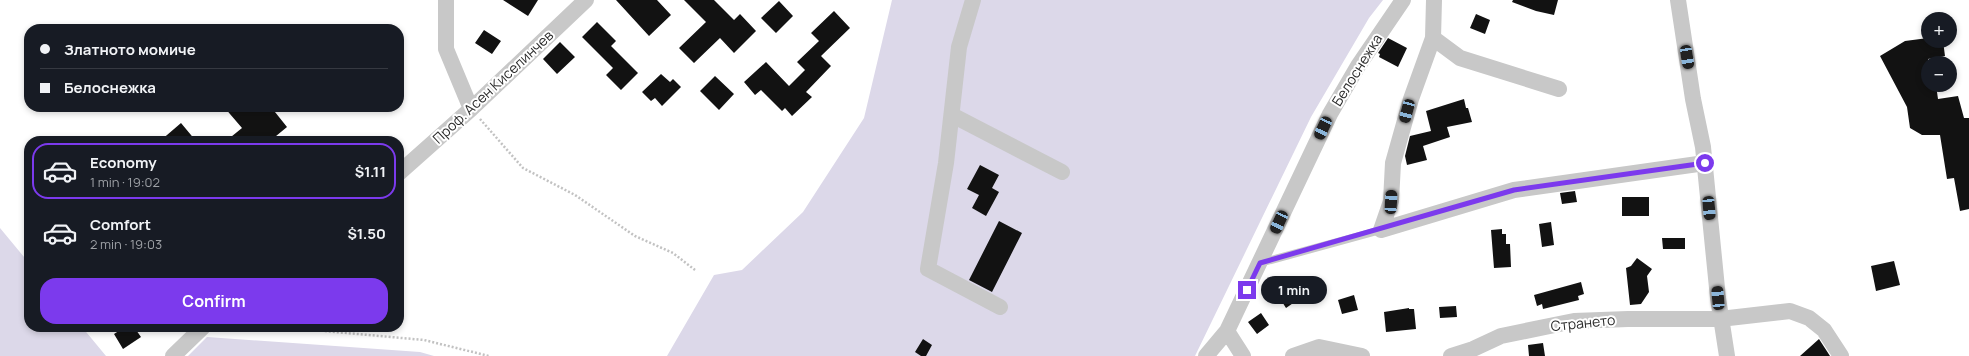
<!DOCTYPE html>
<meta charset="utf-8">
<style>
:root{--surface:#171b24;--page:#20242c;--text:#f1f3f6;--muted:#9ea1a6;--line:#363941;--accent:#7c3aed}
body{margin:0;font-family:Manrope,sans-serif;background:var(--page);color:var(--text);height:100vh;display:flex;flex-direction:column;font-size:15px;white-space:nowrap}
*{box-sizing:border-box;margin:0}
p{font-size:13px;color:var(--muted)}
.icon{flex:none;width:22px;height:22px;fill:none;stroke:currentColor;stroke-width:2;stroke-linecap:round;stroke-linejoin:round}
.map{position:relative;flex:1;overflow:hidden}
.sheet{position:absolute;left:24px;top:136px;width:380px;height:196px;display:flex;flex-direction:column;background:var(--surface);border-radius:16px;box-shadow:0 2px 6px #0003}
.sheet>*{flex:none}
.guide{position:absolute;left:24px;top:24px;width:380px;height:88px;border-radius:16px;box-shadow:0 2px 6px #0003;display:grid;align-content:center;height:88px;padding:0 16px;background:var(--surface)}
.buttons{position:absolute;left:1921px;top:12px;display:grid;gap:8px}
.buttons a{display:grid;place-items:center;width:36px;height:36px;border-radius:50%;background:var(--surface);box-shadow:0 2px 6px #0003;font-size:20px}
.end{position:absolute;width:18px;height:18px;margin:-9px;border:5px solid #7c3aed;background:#fff;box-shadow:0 0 0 2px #fff}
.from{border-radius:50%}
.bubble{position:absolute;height:28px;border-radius:14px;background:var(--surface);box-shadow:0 2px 6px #0003;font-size:13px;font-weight:700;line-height:28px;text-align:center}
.car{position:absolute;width:12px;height:24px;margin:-12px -6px;border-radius:5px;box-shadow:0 0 3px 1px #0007;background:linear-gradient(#222 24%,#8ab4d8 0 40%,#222 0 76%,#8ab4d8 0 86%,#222 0)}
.guide b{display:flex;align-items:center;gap:14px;height:38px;font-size:15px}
.guide b+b{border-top:1px solid var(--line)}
.guide i{width:10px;height:10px;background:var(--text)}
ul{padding:7px 0 0;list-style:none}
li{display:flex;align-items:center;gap:12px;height:56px;margin:0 8px 6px;padding:0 8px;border:2px solid transparent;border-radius:16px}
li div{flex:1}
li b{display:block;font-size:15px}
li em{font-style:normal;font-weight:700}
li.active{border-color:var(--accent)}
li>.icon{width:36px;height:36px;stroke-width:1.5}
.button{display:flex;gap:8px;margin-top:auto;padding:8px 16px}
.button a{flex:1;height:46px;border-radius:16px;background:var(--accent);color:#fff;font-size:16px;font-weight:700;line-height:46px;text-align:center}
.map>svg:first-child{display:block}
.green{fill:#dcd8e9}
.building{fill:#121212}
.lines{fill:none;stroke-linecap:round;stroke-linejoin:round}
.path{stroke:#c2c2c2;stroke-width:2.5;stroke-dasharray:2 2;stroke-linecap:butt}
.lane{stroke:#c8c8c8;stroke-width:8}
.street{stroke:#c8c8c8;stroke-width:16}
.route{stroke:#7c3aed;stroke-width:5}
.labels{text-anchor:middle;stroke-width:4;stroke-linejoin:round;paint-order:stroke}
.street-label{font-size:14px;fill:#2b2b2b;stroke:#fff}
</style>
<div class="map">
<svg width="1969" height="356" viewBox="0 0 1969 356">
<rect width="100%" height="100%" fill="#fff"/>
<path class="green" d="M892,0H1383L1369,18L1311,117L1195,356H667L714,275L742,270L803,212L864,118Z
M0,228L29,263V327H82L106,356H0Z
M207,337L420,352L434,356H188Z"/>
<path class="building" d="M503,0H538L528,16Z
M616,0H657L671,15L649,36Z
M684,0H714L734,20L740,14L756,31L734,53L720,38L694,63L679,48L706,22Z
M1513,0H1558L1554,15L1536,11L1512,2Z
M779,1L793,16L776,33L761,18Z
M834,11L850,28L821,56L831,66L806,92L812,97L792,116L785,108L782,111L761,90L755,95L744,82L766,62L789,86L805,70L797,62L819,41L811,33Z
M1476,14L1490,20L1485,34L1470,28Z
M597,22L616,41L611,46L638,73L621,90L606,75L613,68L582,37Z
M484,30L501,41L492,54L475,43Z
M1388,38L1407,48L1398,67L1379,57L1380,54L1378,53Z
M1928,38V41H1943L1945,56L1928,59V85H1936L1938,99L1958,96L1964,118H1969V209L1960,211L1954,178L1947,179L1940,135H1922L1910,128L1907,107L1880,56L1905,41Z
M560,42L575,57L557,74L543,59Z
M661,74L670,82L673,79L681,87L662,106L655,98L651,101L642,92Z
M715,76L734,94L719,110L700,91Z
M1464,99L1466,108H1468L1472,122L1447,127L1450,137L1423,146L1427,160L1407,165L1405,156L1410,136L1431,131L1426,111Z
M224,107H271L287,127L270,141H226L242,128Z
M181,123L196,141H160Z
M980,165L999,175L992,188L999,192L986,216L972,208L979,195L967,189Z
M1575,191L1577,202L1562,204L1560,193Z
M1622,197H1649V216H1622Z
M999,221L1022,233L992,292L969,280Z
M1551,222L1554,245L1542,247L1539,224Z
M1502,229V234H1506V244H1510L1511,267L1494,268L1491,230Z
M1662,238H1685V249H1663Z
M1637,258L1652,269L1647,276L1649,292L1641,304L1630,305L1626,268L1631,266Z
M1894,261L1900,285L1876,291L1871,266Z
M1287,280L1299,299L1286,308L1274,289Z
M1581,282L1584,294L1578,296L1579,300L1543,309L1542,304L1537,306L1534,295Z
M1354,295L1358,310L1342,314L1338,300Z
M1456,306L1457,317L1440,318L1439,307Z
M1409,308V309H1414L1416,329L1386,332L1384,312Z
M1261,313L1269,325L1257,334L1248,322Z
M125,327H134L141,337L123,349L114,334Z
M923,339L932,345L926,356H921L915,352Z
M1819,339L1830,356H1800Z
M1543,343L1545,356H1529L1528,345Z"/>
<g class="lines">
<path class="path" d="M480,119L523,168L575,195L635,236L673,253L695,270
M217,328H291L424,340L489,356"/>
<path class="lane" d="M1260,263L1381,230"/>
<path class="street" d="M446,0V49L471,109
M973,0L959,47L946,163L928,269L1000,307
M1434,0L1433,38L1460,58L1559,89
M1678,0L1693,99L1703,147L1718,298L1727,356
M952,115L1062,172
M399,173L471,109L586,0
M1381,230L1514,190L1705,163
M1381,230L1391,201L1393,163L1411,99L1433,38
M1227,331L1243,356
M173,356L203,327
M1206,356L1227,331L1330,114L1358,66L1403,0
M1293,356L1319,347L1362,356
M1451,356L1473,349L1501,336L1574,321L1628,319H1720L1790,311L1809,318L1824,330L1841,356"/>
</g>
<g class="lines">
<path class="route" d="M1247,290L1260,263L1514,190L1705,163"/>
</g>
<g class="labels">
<g class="street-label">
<text transform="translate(1357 70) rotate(-58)" y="5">Белоснежка</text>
<text transform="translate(493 87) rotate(-43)" y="5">Проф. Асен Киселинчев</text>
<text transform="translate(1583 323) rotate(-6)" y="5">Странето</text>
</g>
</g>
</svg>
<div class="buttons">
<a>+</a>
<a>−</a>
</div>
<i class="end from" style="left:1705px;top:163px"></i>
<i class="end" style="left:1247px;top:290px"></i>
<div class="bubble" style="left:1261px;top:276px;width:66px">1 min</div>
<i class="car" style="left:1687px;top:57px;rotate:171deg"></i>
<i class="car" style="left:1407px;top:111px;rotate:195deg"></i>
<i class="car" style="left:1323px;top:128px;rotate:205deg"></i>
<i class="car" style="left:1391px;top:202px;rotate:3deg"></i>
<i class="car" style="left:1709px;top:208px;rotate:175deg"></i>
<i class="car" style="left:1279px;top:222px;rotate:205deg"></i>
<i class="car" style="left:1718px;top:298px;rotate:355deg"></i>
<div class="guide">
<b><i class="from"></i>Златното момиче</b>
<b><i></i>Белоснежка</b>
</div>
<section class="sheet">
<ul>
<li class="active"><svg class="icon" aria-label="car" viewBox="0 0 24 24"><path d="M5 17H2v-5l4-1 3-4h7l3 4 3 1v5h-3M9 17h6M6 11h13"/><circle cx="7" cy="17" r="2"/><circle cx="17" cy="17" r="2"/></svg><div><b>Economy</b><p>1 min · 19:02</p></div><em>$1.11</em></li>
<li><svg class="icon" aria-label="car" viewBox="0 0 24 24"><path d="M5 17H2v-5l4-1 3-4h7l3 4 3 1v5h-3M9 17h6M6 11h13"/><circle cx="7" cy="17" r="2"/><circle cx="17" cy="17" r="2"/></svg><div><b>Comfort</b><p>2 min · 19:03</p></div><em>$1.50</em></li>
</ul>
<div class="button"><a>Confirm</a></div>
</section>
</div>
